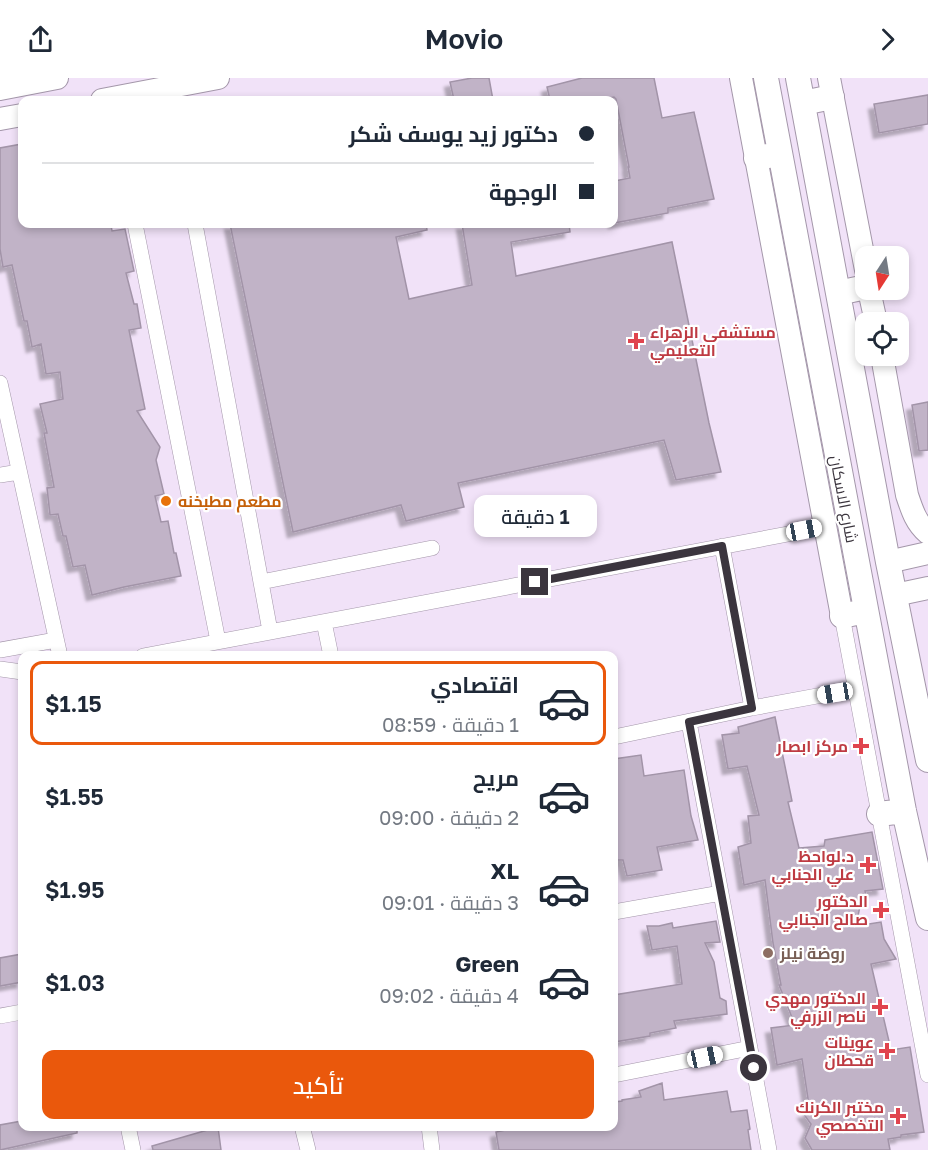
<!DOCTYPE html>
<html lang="ar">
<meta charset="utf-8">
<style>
:root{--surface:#fff;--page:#f6f6f7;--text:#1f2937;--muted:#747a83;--line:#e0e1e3;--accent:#ea580c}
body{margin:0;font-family:"Golos Text",Cairo,sans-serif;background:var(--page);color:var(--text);direction:rtl;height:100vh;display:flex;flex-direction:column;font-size:22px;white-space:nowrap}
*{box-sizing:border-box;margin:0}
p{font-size:20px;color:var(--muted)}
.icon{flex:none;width:33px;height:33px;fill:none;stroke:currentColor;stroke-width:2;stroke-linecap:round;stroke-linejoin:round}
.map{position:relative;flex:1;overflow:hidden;direction:ltr}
.drawer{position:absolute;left:18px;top:573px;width:600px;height:480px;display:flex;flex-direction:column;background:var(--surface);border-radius:12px;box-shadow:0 3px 9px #0003;direction:rtl}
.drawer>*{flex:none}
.top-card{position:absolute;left:18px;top:18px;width:600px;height:132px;border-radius:12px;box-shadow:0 3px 9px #0003;direction:rtl;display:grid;align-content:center;height:132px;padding:0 24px;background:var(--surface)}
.needle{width:39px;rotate:192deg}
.buttons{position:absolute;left:855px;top:168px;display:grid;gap:12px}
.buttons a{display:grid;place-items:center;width:54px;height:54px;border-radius:12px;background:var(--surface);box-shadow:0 3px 9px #0003;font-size:30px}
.end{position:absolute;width:27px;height:27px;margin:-14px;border:8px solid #3b353e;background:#fff;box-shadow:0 0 0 3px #fff}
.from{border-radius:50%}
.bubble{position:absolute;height:42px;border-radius:12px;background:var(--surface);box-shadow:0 3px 9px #0003;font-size:20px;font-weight:600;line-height:42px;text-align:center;direction:rtl}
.car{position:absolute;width:18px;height:36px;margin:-18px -9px;border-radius:8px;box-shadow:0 0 4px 2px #0007;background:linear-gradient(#fff 24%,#345 0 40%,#fff 0 76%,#345 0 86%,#fff 0)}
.top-card b{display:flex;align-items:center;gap:21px;height:57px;font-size:22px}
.top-card b+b{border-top:2px solid var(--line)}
.top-card i{width:15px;height:15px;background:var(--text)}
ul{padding:10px 0 0;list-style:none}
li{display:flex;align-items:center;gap:18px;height:84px;margin:0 12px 9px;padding:0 12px;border:3px solid transparent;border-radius:12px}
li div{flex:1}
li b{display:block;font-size:22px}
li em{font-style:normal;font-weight:600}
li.current{border-color:var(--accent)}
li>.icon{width:54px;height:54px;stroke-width:1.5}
.action{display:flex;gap:12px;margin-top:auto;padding:12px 24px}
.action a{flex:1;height:69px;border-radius:12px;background:var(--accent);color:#fff;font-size:24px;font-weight:600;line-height:69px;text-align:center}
header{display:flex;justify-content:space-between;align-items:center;height:78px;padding:0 24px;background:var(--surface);font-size:27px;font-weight:600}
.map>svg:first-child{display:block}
.building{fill:#c1b3c7;stroke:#a294a8;stroke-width:1.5;filter:url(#shadow)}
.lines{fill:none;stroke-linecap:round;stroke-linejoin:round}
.street-casing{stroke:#a497aa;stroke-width:16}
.secondary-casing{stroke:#a497aa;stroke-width:24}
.primary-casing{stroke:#a497aa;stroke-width:26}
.street{stroke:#fff;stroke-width:15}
.secondary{stroke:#fff;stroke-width:22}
.primary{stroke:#fff;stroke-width:24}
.route{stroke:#3b353e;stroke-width:8}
.health-dot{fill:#e0444e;stroke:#fff;stroke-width:2}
.food-dot{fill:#e8710a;stroke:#fff;stroke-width:2}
.education-dot{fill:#8d6e63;stroke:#fff;stroke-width:2}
.labels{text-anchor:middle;stroke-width:4.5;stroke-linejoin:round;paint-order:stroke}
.health-label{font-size:16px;font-weight:bold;fill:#be3a42;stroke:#fff;text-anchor:end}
.street-label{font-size:16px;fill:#3b353e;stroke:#fff}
.food-label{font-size:16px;font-weight:bold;fill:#c56008;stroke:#fff;text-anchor:start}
.education-label{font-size:16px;font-weight:bold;fill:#785e54;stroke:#fff;text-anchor:start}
</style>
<header><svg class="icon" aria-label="forward" viewBox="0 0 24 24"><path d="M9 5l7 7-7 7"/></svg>Movio<svg class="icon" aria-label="share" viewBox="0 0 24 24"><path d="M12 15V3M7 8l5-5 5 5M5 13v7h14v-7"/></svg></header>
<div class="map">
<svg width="928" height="1072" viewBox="0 0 928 1072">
<defs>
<filter id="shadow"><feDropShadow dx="-5.5" dy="5.5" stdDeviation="1.5" flood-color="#0004"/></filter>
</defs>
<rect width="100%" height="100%" fill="#f1e2f8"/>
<path class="building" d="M472,0H489L493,22H454L450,4Z
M582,0H654L662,40L694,34L714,121L668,130V135L614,145V103L630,100L628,89H629L616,21L614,19L598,22H550L547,9Z
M928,17V46L879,55L874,26Z
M22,66V146H106L111,147L112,153L125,151L134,193L126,195L134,226H137L141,250L129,252L145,331L137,333L160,369L156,382L164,416L155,418L161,444L168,443L174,475H176L181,498L124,509L92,517L85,487L73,489L66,458H63L58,436L50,437L47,410L54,409L44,355H47L40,326L63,321L60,294L46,296L41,266L32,269L27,243H24L12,187L3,189L0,171V70Z
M230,146H426L427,152L396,159L409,221L472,207L462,146H569L570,154L511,164L516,198L672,164L709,345L721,394L676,402L664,362L458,405L464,429L406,443L401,427L293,454Z
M928,324V372L919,373L912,327Z
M775,639L792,723L788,724L799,770L824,768L825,762L872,754L883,811L865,813L866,818H862L856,848L881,844L884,861L896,881L871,886L891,972L910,969L924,1054L901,1057V1059L888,1061L890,1072H812L805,1060L811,1046L803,1035L810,1034L802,981L777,987L771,950L795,947L779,907H781L773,865L765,802L744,807L738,769L751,765L748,738L759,737L747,688L728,691L722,657L739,655L738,649Z
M641,677L644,698L684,692L691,738L698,762L657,769L662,792L627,798L623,782H614V681Z
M716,843L720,864L705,865L714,884L720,920L726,923L727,936L674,943L676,950L650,955V958L614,964V917L682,906L677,868L652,872L647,848H659L672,845L673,850Z
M22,876V904L0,908V880Z
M662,1005L664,1022L727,1013L731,1034L747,1032L750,1051L748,1052L751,1072H499L496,1054L516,1050V1048H614V1024L622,1023V1022L641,1019L639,1013Z
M22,1043V1048H77V1055L0,1072V1047Z
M218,1049L221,1072H153L152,1068Z"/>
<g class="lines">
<defs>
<path id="street" d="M135,146L218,563
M195,146L270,553
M0,305L60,578
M0,397L19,394
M722,468L752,630
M261,504L432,470
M842,538L928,997
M324,544L331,578
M0,572L56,562
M143,578L825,449
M0,591L22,594
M689,644L769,1072
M614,659L752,630L855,611
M614,834L721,815
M0,938L22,934
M614,997L750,970
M128,1048L133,1072
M302,1048L308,1072
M429,1048L432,1072"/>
<path id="secondary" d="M741,0L842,538
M829,0L866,192
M0,11L57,0
M102,22L218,0
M0,41L22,37
M869,212L876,244
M882,278L907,417C912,432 916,445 928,455
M888,484L928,475
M895,517L928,510"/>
<path id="primary" d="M766,0L904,733L928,840
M798,0L888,484L928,682
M803,25L832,19
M756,80L780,76
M838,215L866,209
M842,538L865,533
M879,736L904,733"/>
</defs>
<use href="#street" class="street-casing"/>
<use href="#secondary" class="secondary-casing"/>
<use href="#primary" class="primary-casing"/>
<use href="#street" class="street"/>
<use href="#secondary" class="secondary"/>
<use href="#primary" class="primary"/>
</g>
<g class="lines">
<path class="route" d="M535,504L722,468L752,630L689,644L754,990"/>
</g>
<g class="health-dot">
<path d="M633 254h6v6h6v6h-6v6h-6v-6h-6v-6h6z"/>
<path d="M858 659h6v6h6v6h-6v6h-6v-6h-6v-6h6z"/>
<path d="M865 778h6v6h6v6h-6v6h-6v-6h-6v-6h6z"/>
<path d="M878 823h6v6h6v6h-6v6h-6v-6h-6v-6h6z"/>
<path d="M877 920h6v6h6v6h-6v6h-6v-6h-6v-6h6z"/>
<path d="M884 964h6v6h6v6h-6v6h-6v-6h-6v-6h6z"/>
<path d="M895 1029h6v6h6v6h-6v6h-6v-6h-6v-6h6z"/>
</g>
<circle class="food-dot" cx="166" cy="423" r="6"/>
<circle class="education-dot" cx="768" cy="875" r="6"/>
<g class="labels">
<g class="health-label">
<text x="650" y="260" text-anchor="start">مستشفى الزهراء<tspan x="650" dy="18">التعليمي</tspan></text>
<text x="848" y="674">مركز ابصار</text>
<text x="854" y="784">د.لواحظ<tspan x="854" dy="18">علي الجنابي</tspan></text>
<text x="868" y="829">الدكتور<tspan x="868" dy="18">صالح الجنابي</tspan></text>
<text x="866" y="926">الدكتور مهدي<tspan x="866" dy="18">ناصر الزرفي</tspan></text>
<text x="874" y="970">عوينات<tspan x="874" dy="18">قحطان</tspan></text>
<text x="884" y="1035">مختبر الكرنك<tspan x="884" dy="18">التخصصي</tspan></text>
</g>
<g class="street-label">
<text transform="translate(844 421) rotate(79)" y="6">شارع الاسكان</text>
</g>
<g class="food-label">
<text x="178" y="429">مطعم مطبخنه</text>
</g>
<g class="education-label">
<text x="780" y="881">روضة نيلز</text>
</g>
</g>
</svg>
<div class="buttons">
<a><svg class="needle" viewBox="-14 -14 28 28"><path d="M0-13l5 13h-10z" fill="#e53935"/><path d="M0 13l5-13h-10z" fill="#747a83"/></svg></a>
<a><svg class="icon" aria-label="locate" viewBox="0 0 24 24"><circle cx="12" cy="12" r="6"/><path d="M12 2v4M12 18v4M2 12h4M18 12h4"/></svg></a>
</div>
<i class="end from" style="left:754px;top:990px"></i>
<i class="end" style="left:535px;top:504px"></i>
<div class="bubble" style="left:474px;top:417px;width:123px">1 دقيقة</div>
<i class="car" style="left:804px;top:452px;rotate:79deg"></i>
<i class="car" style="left:835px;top:615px;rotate:260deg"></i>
<i class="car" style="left:705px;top:979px;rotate:78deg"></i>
<div class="top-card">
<b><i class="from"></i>دكتور زيد يوسف شكر</b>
<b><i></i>الوجهة</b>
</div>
<section class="drawer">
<ul>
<li class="current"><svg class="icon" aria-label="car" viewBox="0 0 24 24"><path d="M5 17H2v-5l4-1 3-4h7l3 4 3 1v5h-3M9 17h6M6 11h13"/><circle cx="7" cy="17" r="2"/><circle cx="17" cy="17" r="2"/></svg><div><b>اقتصادي</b><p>1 دقيقة · 08:59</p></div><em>$1.15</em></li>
<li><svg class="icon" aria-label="car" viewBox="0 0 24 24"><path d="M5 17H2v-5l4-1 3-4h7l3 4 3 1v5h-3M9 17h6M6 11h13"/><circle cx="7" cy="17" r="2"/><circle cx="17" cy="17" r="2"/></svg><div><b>مريح</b><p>2 دقيقة · 09:00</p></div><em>$1.55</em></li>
<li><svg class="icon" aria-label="car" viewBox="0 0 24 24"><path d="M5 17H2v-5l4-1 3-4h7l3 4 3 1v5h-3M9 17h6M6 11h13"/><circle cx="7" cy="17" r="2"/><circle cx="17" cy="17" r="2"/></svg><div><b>XL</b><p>3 دقيقة · 09:01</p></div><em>$1.95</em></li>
<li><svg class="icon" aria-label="car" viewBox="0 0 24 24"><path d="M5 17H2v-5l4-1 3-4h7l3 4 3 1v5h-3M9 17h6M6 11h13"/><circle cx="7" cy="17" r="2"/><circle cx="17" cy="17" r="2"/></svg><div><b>Green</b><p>4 دقيقة · 09:02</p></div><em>$1.03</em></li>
</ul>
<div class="action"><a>تأكيد</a></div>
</section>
</div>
